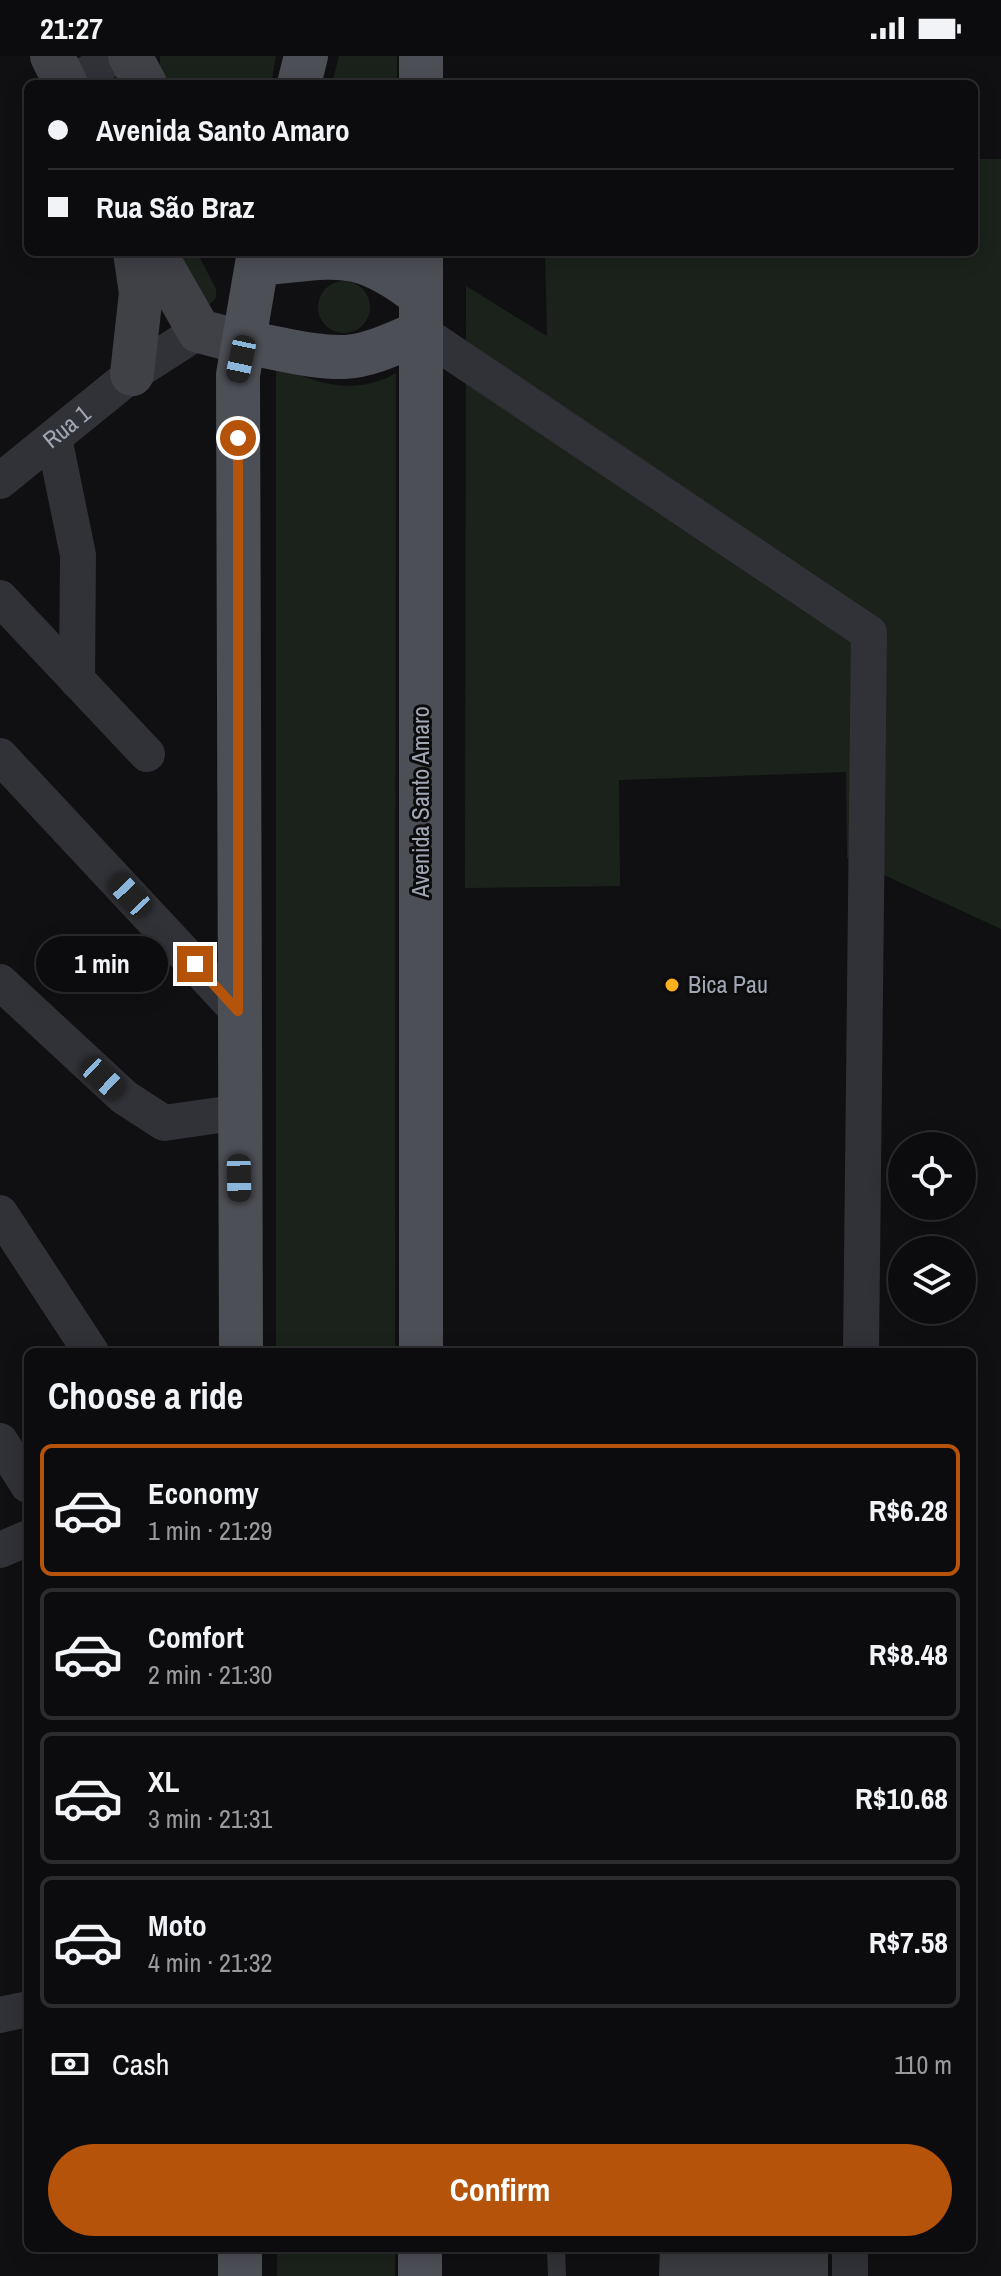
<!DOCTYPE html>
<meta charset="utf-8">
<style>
:root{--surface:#0c0c0e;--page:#1a1a1c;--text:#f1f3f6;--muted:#9a9b9e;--line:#2c2c2e;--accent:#b45309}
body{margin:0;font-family:"Archivo Narrow",sans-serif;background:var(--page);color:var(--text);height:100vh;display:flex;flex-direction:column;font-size:30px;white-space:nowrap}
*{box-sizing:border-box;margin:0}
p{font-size:26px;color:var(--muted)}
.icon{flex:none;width:44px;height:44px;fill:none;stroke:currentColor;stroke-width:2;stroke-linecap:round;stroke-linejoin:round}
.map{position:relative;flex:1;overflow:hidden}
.details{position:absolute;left:24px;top:1292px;width:952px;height:904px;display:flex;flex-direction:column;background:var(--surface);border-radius:12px;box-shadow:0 4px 20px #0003,0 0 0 2px var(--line)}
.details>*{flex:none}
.guide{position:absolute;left:24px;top:24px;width:954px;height:176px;border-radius:12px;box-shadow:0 4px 20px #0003,0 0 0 2px var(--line);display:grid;align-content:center;height:176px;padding:0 24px;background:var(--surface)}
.tools{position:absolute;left:888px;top:1076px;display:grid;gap:16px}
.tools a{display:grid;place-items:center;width:88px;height:88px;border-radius:50%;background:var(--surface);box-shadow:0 4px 20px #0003,0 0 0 2px var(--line);font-size:40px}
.end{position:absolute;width:36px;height:36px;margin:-18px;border:10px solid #b45309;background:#fff;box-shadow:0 0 0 4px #fff}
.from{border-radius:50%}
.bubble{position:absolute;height:56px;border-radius:28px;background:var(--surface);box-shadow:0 4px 20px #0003,0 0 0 2px var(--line);font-size:26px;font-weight:800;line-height:56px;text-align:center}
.car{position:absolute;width:24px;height:48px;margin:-24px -12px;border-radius:10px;box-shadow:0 0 6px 2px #0007;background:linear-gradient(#222 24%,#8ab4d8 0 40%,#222 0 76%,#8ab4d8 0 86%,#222 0)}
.guide b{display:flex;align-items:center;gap:28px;height:76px;font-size:30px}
.guide b+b{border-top:2px solid var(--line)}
.guide i{width:20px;height:20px;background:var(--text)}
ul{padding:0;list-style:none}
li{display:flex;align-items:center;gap:24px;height:132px;margin:0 16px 12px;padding:0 8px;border:4px solid var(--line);border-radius:12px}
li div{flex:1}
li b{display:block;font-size:30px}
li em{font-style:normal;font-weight:800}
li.active{border-color:var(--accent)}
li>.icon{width:72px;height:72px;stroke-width:1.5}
h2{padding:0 24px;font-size:36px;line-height:96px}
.pay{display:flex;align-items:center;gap:20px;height:88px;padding:0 24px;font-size:30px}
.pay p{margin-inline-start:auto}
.action{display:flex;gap:16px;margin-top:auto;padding:16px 24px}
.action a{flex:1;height:92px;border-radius:48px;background:var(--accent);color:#fff;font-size:32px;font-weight:800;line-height:92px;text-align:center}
.status{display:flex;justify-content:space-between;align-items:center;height:56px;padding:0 40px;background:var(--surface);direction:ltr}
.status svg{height:22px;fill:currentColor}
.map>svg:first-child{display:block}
.green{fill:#1b221b}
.building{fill:#3a3b40}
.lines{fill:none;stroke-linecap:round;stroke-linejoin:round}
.lane{stroke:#313237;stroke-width:18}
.street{stroke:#313237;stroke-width:36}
.secondary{stroke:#3f4147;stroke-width:44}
.primary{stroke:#4d4f56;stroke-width:44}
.route{stroke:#b45309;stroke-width:10}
.poi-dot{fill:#fcaf1f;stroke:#0c0c0d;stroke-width:3}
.labels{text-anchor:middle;stroke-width:6;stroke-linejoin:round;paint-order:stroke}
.street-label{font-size:24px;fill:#a1a7b4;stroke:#0c0c0d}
.poi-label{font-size:24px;fill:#a1a7b4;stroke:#0c0c0d;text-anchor:start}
</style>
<div class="status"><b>21:27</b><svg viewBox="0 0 49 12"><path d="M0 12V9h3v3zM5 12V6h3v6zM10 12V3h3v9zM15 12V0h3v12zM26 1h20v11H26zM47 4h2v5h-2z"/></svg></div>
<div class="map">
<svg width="1001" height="2220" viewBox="0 0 1001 2220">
<rect width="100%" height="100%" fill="#101012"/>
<path class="green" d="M160,0H276L271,28H165L160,17Z
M339,0H397V28H332Z
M974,103H1001V873L847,802L846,716L619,724L620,830L465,832L466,230L547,280L545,196H974Z
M174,196H197L216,233V242L210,248L203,247Z
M318 251a26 26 0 1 1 52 0a26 26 0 1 1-52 0Z
M276,310C317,327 355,341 396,317L395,1296H276Z
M277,2192H395V2220H277Z"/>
<path class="building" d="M660,2192H828V2220H659Z"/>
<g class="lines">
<path class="lane" d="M556,2192L557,2220"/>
<g class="street">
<path d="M72,28L114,0"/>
<path d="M421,276L869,577L861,1296"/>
<path d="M54,382L78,499L77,624"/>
<path id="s1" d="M0,425L132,318L199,275"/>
<path d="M0,542L147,698"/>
<path d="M0,700L238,955"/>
<path d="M0,926L124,1041L164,1067L240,1056"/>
<path d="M0,1157L91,1296"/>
<path d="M0,1385L28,1429"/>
<path d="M0,1494L28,1482"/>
<path d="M0,1959L28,1953"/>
<path d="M850,2220V2192"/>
</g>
<path class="secondary" d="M52,0L66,28
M130,0L145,28
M154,196L199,275L245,287
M132,318L141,237L135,196"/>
<path class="primary" d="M421,0V28
M299,28L306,0
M257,208C334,202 355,188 421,240
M245,287C277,291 311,302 344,301C370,300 397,286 421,276
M241,1296L238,319L259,196
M421,1296V196
M240,2220V2192
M420,2220V2192"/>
</g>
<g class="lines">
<path class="route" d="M195,908L238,955V382"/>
</g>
<circle class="poi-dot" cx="672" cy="929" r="8"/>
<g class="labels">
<g class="street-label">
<text dy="8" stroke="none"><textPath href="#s1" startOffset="86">Rua 1</textPath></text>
<text transform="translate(421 746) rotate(-90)" y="8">Avenida Santo Amaro</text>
</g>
<g class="poi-label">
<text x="688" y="937">Bica Pau</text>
</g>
</g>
</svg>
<div class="tools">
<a><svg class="icon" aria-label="locate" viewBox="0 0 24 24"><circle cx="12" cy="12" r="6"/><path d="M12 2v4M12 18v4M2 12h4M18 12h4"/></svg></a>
<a><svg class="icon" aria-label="layers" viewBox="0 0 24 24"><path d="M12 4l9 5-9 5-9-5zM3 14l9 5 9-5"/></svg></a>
</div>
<i class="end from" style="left:238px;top:382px"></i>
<i class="end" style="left:195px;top:908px"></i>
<div class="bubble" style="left:36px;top:880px;width:132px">1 min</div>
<i class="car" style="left:241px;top:303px;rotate:192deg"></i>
<i class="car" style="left:130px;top:839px;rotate:317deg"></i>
<i class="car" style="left:103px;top:1022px;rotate:133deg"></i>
<i class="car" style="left:239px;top:1122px;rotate:179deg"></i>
<div class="guide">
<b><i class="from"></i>Avenida Santo Amaro</b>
<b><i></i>Rua São Braz</b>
</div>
<section class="details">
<h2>Choose a ride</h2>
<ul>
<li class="active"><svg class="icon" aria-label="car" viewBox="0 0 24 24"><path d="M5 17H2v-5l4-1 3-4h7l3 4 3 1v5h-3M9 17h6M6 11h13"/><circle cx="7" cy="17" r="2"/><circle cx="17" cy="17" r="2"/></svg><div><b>Economy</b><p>1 min · 21:29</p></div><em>R$6.28</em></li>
<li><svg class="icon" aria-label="car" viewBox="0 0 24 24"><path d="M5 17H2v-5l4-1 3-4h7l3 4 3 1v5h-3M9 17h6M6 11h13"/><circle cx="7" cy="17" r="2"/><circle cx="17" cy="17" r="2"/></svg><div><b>Comfort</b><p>2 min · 21:30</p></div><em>R$8.48</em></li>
<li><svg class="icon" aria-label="car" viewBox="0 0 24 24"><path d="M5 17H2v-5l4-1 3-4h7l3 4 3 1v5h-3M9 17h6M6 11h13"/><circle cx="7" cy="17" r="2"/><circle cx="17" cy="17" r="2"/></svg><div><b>XL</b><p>3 min · 21:31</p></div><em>R$10.68</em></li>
<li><svg class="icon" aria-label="car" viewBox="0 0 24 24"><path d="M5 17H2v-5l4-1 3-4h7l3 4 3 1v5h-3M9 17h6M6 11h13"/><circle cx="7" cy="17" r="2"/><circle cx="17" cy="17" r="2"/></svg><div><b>Moto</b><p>4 min · 21:32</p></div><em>R$7.58</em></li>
</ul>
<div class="pay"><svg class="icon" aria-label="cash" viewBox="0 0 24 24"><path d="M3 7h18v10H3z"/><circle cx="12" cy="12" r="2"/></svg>Cash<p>110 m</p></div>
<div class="action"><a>Confirm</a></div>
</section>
</div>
